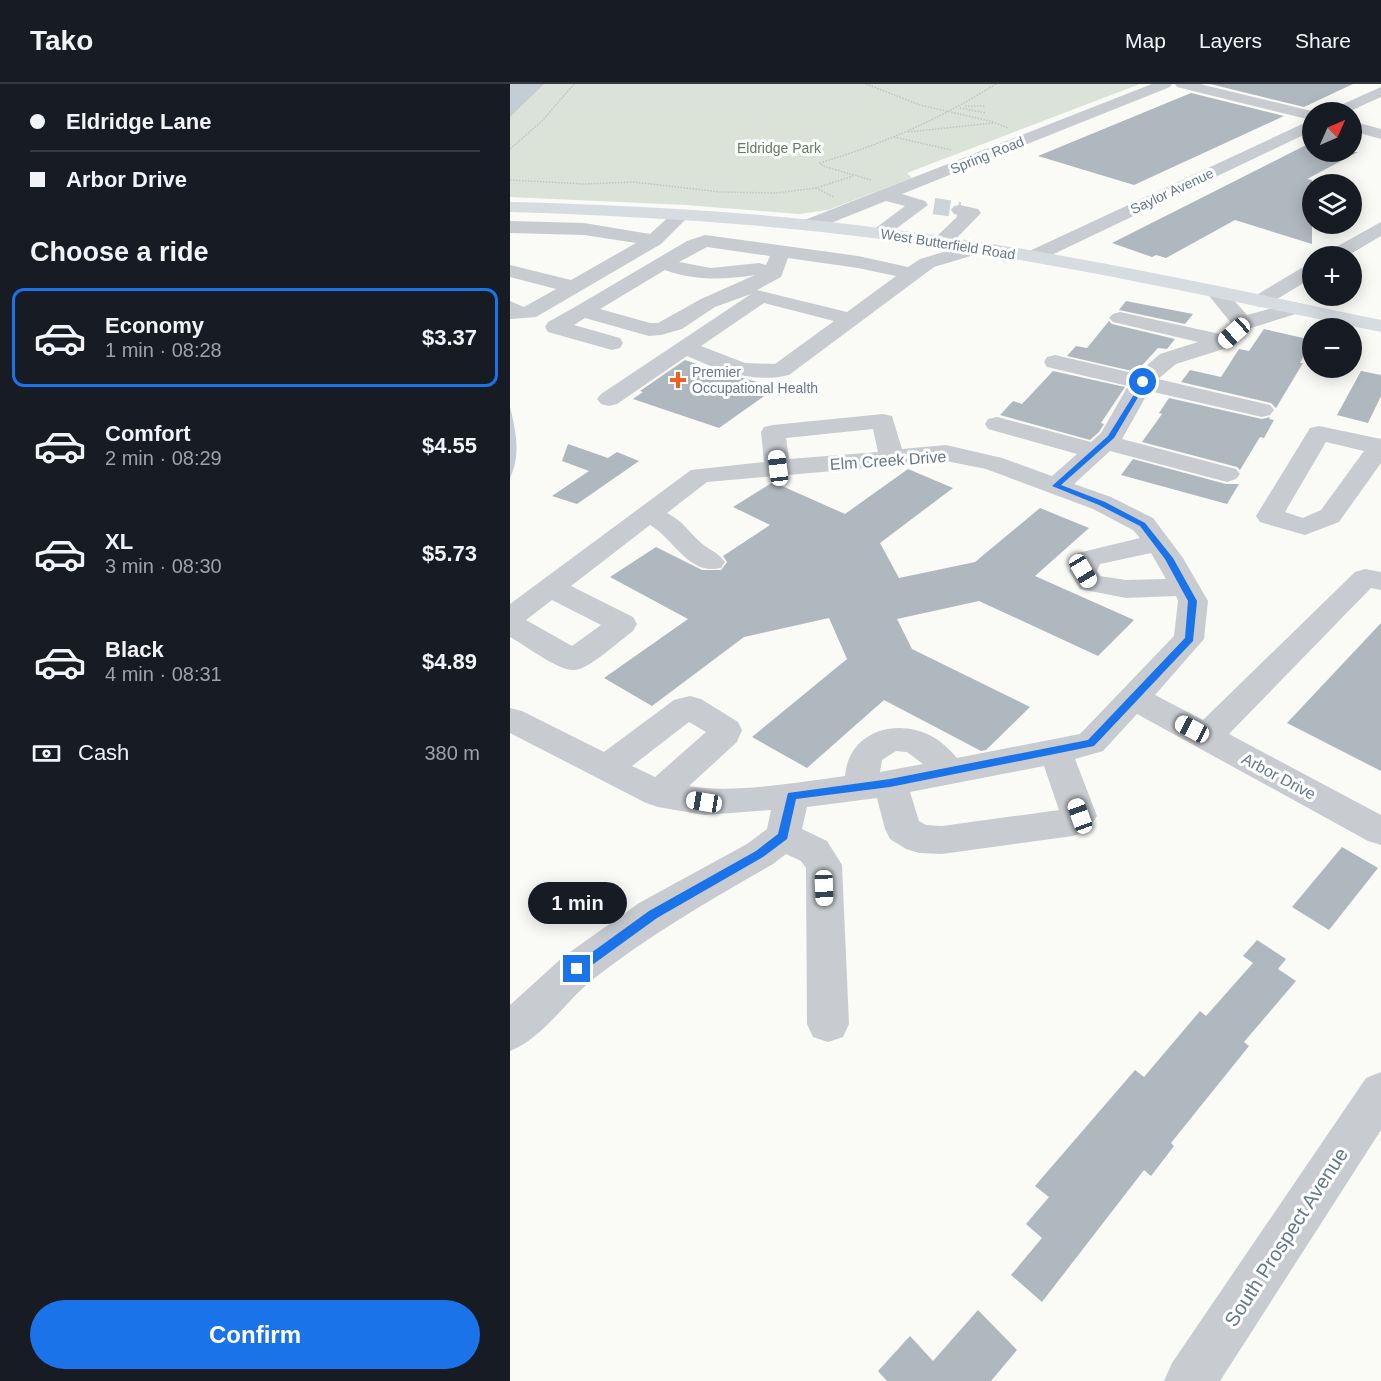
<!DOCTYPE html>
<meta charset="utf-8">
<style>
:root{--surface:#171b24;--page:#242831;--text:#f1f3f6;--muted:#9ea1a6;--line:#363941;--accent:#1a73e8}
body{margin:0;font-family:Helvetica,sans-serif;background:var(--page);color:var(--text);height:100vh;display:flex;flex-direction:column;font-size:22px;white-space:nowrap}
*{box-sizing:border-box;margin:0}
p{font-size:20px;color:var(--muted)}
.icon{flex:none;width:33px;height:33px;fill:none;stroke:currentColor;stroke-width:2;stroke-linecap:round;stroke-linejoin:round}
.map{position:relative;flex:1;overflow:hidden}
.drawer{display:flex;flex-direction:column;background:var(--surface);width:510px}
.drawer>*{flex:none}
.hud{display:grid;align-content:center;height:132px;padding:0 30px;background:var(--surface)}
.needle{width:39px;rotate:45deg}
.buttons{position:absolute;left:792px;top:18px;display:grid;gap:12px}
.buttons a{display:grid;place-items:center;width:60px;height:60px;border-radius:50%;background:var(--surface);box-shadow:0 3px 15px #0003;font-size:30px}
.end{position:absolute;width:27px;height:27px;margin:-14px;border:8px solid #1a73e8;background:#fff;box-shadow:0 0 0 3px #fff}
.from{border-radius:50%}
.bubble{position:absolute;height:42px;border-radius:21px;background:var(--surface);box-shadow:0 3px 15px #0003;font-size:20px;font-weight:800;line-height:42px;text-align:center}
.car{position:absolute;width:18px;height:36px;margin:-18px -9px;border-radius:8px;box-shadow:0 0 4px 2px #0007;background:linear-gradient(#fff 24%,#345 0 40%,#fff 0 76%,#345 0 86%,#fff 0)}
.hud b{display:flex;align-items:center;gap:21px;height:57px;font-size:22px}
.hud b+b{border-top:2px solid var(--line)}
.hud i{width:15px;height:15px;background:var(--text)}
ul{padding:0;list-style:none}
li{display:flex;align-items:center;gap:18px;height:99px;margin:0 12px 9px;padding:0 18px;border:3px solid transparent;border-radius:12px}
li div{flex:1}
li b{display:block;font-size:22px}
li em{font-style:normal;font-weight:800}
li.on{border-color:var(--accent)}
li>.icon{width:54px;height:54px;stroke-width:1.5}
h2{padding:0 30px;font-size:27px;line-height:72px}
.pay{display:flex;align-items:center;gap:15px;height:66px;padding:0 30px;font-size:22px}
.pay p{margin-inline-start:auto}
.cta{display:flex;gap:12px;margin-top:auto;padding:12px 30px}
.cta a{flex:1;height:69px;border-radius:36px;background:var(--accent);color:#fff;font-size:24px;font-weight:800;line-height:69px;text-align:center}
header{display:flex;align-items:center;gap:36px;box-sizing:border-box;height:84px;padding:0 30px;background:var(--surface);border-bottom:2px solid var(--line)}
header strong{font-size:28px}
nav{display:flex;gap:33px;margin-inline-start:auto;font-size:21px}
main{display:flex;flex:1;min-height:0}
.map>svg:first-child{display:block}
.green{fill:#dbe2d8}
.water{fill:#c3cdd3}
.building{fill:#b0b8bf}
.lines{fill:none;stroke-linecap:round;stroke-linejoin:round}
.minor-tunnel{stroke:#ced3d7;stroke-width:16;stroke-dasharray:16 8;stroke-linecap:butt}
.path{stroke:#c1c4c6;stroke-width:1.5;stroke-dasharray:1.5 1.5;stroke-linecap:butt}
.minor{fill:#c8cbd0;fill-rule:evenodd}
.major{fill:#d6dce0;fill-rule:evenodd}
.route{fill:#1a73e8}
.poi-dot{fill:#f35f1e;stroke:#fff;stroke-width:2}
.labels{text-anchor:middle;stroke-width:6;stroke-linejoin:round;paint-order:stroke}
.far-park-label{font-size:14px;fill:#657c62;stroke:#fff}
.far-street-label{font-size:14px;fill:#66788b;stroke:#fff}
.far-poi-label{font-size:14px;fill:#66788b;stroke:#fff;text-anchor:start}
.street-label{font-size:16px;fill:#66788b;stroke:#fff}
.near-street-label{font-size:20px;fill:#66788b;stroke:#fff}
</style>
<header>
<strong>Tako</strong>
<nav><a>Map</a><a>Layers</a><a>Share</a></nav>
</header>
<main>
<section class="drawer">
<div class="hud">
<b><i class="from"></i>Eldridge Lane</b>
<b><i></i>Arbor Drive</b>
</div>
<h2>Choose a ride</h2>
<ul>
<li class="on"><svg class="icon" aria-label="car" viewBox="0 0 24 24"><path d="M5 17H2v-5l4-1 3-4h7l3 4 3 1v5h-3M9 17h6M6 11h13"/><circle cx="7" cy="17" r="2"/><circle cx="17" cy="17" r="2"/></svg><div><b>Economy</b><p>1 min · 08:28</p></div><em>$3.37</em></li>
<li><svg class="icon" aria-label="car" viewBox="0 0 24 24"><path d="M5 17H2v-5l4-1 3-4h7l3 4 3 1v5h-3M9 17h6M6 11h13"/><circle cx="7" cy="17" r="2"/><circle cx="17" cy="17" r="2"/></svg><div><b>Comfort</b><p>2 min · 08:29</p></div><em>$4.55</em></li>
<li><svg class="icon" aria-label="car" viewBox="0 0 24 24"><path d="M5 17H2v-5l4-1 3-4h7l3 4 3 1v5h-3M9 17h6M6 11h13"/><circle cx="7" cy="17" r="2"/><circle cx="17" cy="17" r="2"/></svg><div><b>XL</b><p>3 min · 08:30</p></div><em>$5.73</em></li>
<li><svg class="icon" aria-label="car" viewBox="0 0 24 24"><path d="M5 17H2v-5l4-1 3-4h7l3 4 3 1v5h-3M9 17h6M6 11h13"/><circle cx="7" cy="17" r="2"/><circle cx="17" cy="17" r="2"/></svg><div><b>Black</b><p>4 min · 08:31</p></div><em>$4.89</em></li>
</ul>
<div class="pay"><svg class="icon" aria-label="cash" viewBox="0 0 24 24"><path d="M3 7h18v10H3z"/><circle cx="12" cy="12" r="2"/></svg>Cash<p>380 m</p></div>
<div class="cta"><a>Confirm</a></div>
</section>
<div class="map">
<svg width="871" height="1297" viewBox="0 0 871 1297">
<rect width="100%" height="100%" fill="#fafaf7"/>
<path class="green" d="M0,0H630L397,89L402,94L318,126L289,130L176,121L0,113Z"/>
<path class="water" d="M0,0H34L0,33Z
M0,323C6,347 11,371 0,394Z"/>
<path class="building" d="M700,0H843L794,23Z
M681,9L774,32L624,101L528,72Z
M802,58V68H848L797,95L802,96V160L725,136L656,174L646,171L642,173L602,159Z
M616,217L683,230L675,240L609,226Z
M599,237L602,240L665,255L657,265L648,264L626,288L557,272L566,262L577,264Z
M754,245L802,256L790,279H793L766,324L761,319L671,298L680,286L711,293L729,265L739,267Z
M175,276L213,289L267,303L209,344L123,315L133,308L130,307Z
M543,287L615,303L591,339L594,340L589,348L580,356L490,331L503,317L512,320Z
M851,287L871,291V312L858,339L827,331Z
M659,314L752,335L760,333L759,335L764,336L754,354L750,353L730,386L727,383L632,358L652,330L649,329Z
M58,360L98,374L107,368L129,377L67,420L42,412L79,387L52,377Z
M623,375L716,400H729L717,420L611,391Z
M398,385L443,404L370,459L389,494L465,478L530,424L579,444L525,492L624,536L588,572L469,517L387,535L402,565L520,623L476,666L471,667L374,616L297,684L242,653L337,575L319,534L234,553L142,622L94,594L178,535L100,493L146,463L192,486H211L217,478L213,472L260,441L223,423L263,398L335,430Z
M871,539V687L777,639Z
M832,763L868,784L819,846L782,823Z
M747,856L776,875L768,885L786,897L734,958L739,962L661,1059L664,1062L641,1092L634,1086L532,1218L501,1191L532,1154L516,1140L539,1113L525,1102L625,986L634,993L690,927L696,932L743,879L733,872Z
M468,1226L507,1266L481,1297H377L368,1287L400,1252L423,1277Z"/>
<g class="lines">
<path class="minor-tunnel" d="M424,122L450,126"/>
<path class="path" d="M356,0L410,21L480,37L498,44
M455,22H475
M450,24L476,29
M398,48L483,39
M384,53L441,66
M0,65L33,36L64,0
M0,96L75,100L123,98L211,108L266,109L306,104L343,92
M361,96L313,82L310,79C375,59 428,36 486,0
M306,104L324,113"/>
<path class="minor" d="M642,0H662L660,3L392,110L415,117L418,121L375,153H361L359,149L395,122L376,117L306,145H292L290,141L292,137Z
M665,0H690L806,28H802V47L529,177H515L512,173L515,169L801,36L667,3Z
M871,3V13L838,28H819L822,25Z
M842,37L871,45V55L842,47Z
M450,121L468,125L471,129L439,162H425L423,158L425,154L449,131L444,130L441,126L444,122Z
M171,126L177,127L180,131L151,160L26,233L0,235V217L14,223L46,205L0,193V181L61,196L126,159L74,151L0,149V137L74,139L140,150L165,127Z
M871,138V152L837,172H814L817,168Z
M195,151L348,172L398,183L410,175L467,158L474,160L477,164L474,168L424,183L279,291C243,300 209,286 177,272L107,320L99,322L91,320L87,315L91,310L241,210L205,223L172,245L151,251L139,252L75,234L64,241L110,254L113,259L110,264L102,266L38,248L35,243L38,238L65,223L177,157ZM197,163L260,172L256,181L249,179L201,184L169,178ZM278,174L348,184L386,192L337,228L247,206L271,193ZM155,186C185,197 214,196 245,191L191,215L148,239H140L90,225ZM254,219L324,237L265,280L235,279L191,262Z
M802,180V194L757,221L750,223L743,221L740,217L743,213L795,182Z
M706,202L713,204L737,231L785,218L792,220L795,224L792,228L741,244L723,262L666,280L648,295L760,321L764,326L760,331L752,333L639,307L612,355L726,385L730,390L726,395L717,398L600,367L564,400L601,413L643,434L673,474L698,517L694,555L645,611L693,636L845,488L855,485L871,488V506L861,504L719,650L871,731V761L858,757L627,630L593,667L565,675L587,732L576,748L563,752L432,770L409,769L396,765L380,755L375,745L367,714L297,723L292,745L317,757L332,781L339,940L333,953L318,958L303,953L297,940L296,784L291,777L276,770L263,780C200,816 139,851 82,896C55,918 33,954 0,967V921L53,873L129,819L237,760L257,745L261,726L194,731L148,723L136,719L0,649V624L12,627L94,668L164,616L180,612L191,615L228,638L232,646L227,658L179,702C222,710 291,698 335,692C339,647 387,633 423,653C432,658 440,666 447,674L570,650L664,552L668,517L666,512L616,514L570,505L559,487L568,469L630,454L623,446L583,425L476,385L436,377L197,398L157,429C175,439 175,444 189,457C197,465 208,468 215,478L211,484C179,492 164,455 140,441L61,502L123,533L127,540L123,547C110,556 78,587 63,586C47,586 15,561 0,553V520L181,386L254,378L251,348L254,343L263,341L373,330L382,332L392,365L436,361L492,374L542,392L567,370L478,345L475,340L478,335L487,333L581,358L591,349L618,302L537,283L534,278L537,273L545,271L627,290L650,270L688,258L603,238L599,234L603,230L610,228L710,250L721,239L696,208L699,204ZM363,345L368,368L279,375L276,354ZM641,469L656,495L616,496L590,492L587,487L590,480ZM42,516L91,541L62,562L16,536ZM179,638L196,648L145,693L122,682ZM386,667L397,668L413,680L370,688L372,676ZM534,682L549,726L432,742L416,741L409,737L400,708Z
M809,342L871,355V379L829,438L795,451L750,438L746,432L797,349L800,344ZM816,358L854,367L811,426L793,434L775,428Z
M871,988V1046L710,1297H654L662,1279L856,994Z"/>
<path class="major" d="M0,118C124,121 248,128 371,144C539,165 705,201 871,236V248C705,214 539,176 371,155C248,139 124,132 0,128Z"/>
</g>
<path class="route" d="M633,296L637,298L604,354L551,401L595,418L635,439L663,474L687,517L683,557L584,662L380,703L286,715L277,755L253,773L147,834L71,889H63V882L139,827L246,767L268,750L278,709L380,695L578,656L675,554L678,517L655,475L630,442L589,421L542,402L598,352Z"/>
<path class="poi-dot" d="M165 287h6v6h6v6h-6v6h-6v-6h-6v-6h6z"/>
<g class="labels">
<g class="far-park-label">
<text x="269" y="69">Eldridge Park</text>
</g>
<g class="far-street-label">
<text transform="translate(477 71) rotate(-22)" y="5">Spring Road</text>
<text transform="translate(662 107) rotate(-25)" y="5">Saylor Avenue</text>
<text transform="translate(438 160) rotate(9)" y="5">West Butterfield Road</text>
</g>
<g class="far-poi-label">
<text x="182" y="293">Premier<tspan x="182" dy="16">Occupational Health</tspan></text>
</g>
<g class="street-label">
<text transform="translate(378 376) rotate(-4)" y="6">Elm Creek Drive</text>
<text transform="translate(769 692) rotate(28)" y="6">Arbor Drive</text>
</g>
<g class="near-street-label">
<text transform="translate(776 1153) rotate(-57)" y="7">South Prospect Avenue</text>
</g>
</g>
</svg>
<div class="buttons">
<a><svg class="needle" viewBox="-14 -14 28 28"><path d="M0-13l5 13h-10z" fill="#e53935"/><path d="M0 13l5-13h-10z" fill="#9ea1a6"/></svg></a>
<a><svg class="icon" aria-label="layers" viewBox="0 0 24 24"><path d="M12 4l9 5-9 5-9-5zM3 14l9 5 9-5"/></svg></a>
<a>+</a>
<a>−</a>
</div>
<i class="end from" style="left:633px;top:298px"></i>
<i class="end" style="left:67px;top:885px"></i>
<div class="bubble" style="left:18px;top:798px;width:99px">1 min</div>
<i class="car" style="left:724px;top:249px;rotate:228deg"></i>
<i class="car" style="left:268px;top:384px;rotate:353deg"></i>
<i class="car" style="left:573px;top:487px;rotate:149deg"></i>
<i class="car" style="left:682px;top:645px;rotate:298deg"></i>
<i class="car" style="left:194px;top:718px;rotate:279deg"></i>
<i class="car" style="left:570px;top:732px;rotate:340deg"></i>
<i class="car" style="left:314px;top:804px;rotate:178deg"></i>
</div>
</main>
